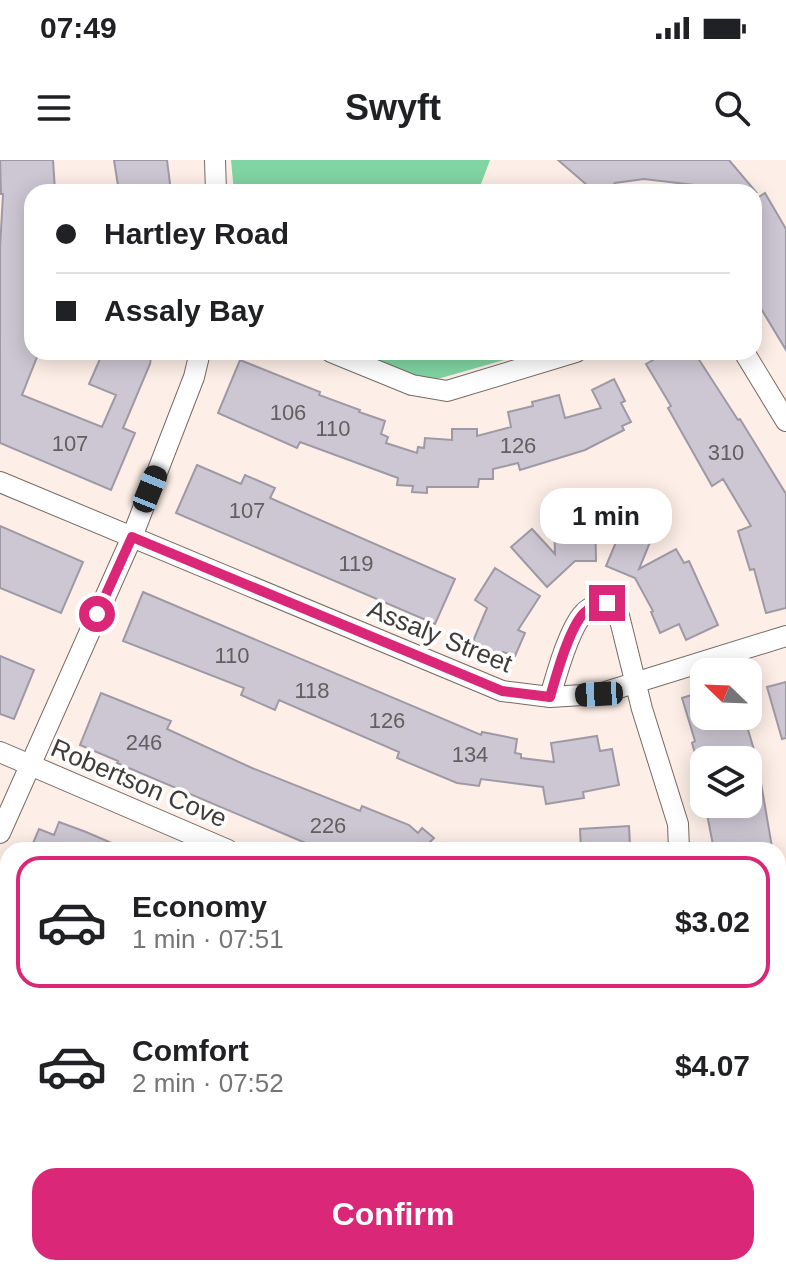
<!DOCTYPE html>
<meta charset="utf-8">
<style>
:root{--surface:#fff;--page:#f6f6f6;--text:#202124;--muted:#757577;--line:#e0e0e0;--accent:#db2777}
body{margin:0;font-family:Helvetica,sans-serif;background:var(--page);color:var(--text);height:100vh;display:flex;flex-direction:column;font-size:30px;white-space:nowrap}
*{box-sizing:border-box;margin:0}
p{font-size:26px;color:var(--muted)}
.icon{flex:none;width:44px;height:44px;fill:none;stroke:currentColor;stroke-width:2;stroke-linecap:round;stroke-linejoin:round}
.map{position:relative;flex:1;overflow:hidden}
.side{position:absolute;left:0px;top:682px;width:786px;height:434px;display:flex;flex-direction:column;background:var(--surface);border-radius:24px 24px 0 0;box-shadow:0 4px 20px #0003}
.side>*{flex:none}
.top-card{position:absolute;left:24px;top:24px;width:738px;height:176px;border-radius:24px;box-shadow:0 4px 20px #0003;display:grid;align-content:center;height:176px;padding:0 32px;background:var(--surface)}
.needle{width:52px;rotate:293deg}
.tools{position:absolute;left:690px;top:498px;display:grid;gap:16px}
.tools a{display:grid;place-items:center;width:72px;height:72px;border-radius:16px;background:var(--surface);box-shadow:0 4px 20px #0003;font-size:40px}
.end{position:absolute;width:36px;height:36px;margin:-18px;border:10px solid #db2777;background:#fff;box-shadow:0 0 0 4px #fff}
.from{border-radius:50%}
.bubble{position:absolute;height:56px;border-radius:24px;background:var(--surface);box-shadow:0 4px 20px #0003;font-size:26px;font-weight:700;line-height:56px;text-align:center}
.car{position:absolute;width:24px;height:48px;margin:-24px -12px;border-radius:10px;box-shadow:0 0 6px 2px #0007;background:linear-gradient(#222 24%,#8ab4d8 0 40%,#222 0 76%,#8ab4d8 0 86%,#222 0)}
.top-card b{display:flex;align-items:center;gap:28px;height:76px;font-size:30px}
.top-card b+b{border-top:2px solid var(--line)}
.top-card i{width:20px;height:20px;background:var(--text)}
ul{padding:14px 0 0;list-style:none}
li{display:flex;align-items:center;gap:24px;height:132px;margin:0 16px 12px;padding:0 16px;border:4px solid transparent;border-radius:24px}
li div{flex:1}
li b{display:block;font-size:30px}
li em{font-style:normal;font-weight:700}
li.current{border-color:var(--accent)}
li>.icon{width:72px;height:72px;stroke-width:1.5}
.action{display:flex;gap:16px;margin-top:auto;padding:16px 32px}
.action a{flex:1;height:92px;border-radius:24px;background:var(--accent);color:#fff;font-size:32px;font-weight:700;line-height:92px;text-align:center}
.status{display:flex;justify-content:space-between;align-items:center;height:56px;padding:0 40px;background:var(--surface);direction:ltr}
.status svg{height:22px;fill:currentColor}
header{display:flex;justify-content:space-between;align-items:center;height:104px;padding:0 32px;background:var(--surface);font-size:36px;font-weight:700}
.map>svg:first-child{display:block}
.green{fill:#80d5a3}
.building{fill:#cdc7d3;stroke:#9f99a5;stroke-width:2}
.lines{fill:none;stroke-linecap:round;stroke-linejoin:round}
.minor-casing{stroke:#766a63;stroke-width:22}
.minor{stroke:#fff;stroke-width:20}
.route{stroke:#db2777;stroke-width:10}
.labels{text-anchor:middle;stroke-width:7;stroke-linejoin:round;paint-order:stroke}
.number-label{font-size:22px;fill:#635e5f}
.street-label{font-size:26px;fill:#403b38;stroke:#fff}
</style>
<div class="status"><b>07:49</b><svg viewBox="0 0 49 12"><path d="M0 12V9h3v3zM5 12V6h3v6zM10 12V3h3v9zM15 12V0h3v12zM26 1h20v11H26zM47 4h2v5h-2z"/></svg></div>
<header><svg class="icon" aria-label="menu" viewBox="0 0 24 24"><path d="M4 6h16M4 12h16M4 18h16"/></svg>Swyft<svg class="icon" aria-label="search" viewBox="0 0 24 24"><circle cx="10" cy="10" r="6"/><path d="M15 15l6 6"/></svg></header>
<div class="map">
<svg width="786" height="1115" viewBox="0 0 786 1115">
<rect width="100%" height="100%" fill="#fdefe7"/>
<path class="green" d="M231,0H490L478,32H234Z
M352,192H501L504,200L427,222Z"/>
<path class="building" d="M0,0H53L55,31L32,32V192H39L22,235L102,267L116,235L89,224L103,192H152L150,204L123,268L135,273L111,330L0,283V88L3,34H1Z
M114,0H167L171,32H119Z
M558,0H729L756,32H706L711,27L644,19L615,23L607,32H595Z
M765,33L786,69V190L754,137V40Z
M667,192H694L738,260L740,259L786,334V448L766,453L754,409L750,410L738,371L751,366L723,319L712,326L668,248L671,246L646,204Z
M240,200L320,232L319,235L360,250L359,252L385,261L381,274L388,277L386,283L417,293L418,287L424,288L425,278L452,280V269H477V276L511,267L508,252L533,246L532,242L559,235L565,258L601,248L592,230L614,219L625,241L621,243L631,262L622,266L624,270L585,290L520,310L518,303L493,309V319H479L478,327H427V333L412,332L413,326L397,325L398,318L300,282L297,288L218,253Z
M197,305L241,324L245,315L275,328L270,338L455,419L435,464L176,353Z
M595,350L596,401H575L547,427L511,387L532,369L555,394L554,352Z
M624,363L653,375L639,409L676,389L684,403L689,401L718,465L686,480L679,464L660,473L651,452L653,451L635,418L606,406Z
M0,366L83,402L61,453L0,428Z
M495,408L540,436L518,470L525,473L515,496L503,492L497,506L468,493L487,448L475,440Z
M143,432L481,575L482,572L517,579L515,593L521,594V598L554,602L551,583L597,576L600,591L612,589L619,625L583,632L584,638L546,644L543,627L481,619L479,626L457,623L397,598L399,592L279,540L275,550L241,535L244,528L123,481Z
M0,496L34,510L14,559L0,554Z
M786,522V578L782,579L767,527Z
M704,531V556H744L757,600L772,687L714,690L705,644H748L749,600H697L692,583L695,581L682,538Z
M101,533L171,561L167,569L252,608L360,651L362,646L409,665L418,673L422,668L434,678L429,683L437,690H322L117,603L118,601L80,585Z
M59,662L86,672L128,690H30L39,669L54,675Z
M629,666L630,686L610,687V690H581L580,669Z"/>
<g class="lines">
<defs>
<path id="minor" d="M215,0L216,32
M331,192L412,225L447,231L576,192
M744,192L786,261
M0,322L502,531L550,537L599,534L786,476
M550,537C556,516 569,468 584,453C590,446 598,445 607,443L619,456L642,549L678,664L679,690
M0,592L228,690
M0,673L132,377L194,217L200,192
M0,858L8,862
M778,922L786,926
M0,1001L8,1004
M252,1108L269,1115
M593,1108L610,1115
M510,1115L513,1108"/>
</defs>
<use href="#minor" class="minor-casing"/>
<use href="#minor" class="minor"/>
</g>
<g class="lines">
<path class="route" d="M97,454L132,377L483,523L502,531L550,537C556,516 569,468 584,453C590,446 598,445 607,443"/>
</g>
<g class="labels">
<g class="number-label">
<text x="288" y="260">106</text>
<text x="333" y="276">110</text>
<text x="70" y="291">107</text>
<text x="518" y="293">126</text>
<text x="726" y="300">310</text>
<text x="247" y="358">107</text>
<text x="356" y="411">119</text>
<text x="232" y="503">110</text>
<text x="312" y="538">118</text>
<text x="387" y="568">126</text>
<text x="144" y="590">246</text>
<text x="470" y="602">134</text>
<text x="328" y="673">226</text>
</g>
<g class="street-label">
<text transform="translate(440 476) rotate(22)" y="9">Assaly Street</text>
<text transform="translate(139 623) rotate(23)" y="9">Robertson Cove</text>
</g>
</g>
</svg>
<div class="tools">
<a><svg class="needle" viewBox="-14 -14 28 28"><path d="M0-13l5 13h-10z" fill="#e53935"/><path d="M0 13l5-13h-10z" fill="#757577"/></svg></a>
<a><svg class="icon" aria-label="layers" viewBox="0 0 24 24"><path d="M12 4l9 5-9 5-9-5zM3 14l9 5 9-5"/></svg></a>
</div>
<i class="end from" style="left:97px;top:454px"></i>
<i class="end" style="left:607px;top:443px"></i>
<div class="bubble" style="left:540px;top:328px;width:132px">1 min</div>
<i class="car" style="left:150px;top:329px;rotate:22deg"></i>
<i class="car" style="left:599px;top:534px;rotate:267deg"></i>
<div class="top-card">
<b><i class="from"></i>Hartley Road</b>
<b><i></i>Assaly Bay</b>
</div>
<section class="side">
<ul>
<li class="current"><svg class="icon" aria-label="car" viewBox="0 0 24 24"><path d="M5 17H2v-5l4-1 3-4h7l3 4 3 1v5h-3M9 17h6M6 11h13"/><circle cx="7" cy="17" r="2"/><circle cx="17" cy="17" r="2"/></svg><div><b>Economy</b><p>1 min · 07:51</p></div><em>$3.02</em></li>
<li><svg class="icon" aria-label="car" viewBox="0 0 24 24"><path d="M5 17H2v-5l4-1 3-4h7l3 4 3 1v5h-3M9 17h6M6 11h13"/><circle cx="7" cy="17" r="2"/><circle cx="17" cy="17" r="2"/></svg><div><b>Comfort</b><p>2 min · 07:52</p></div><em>$4.07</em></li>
</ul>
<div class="action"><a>Confirm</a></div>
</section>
</div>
